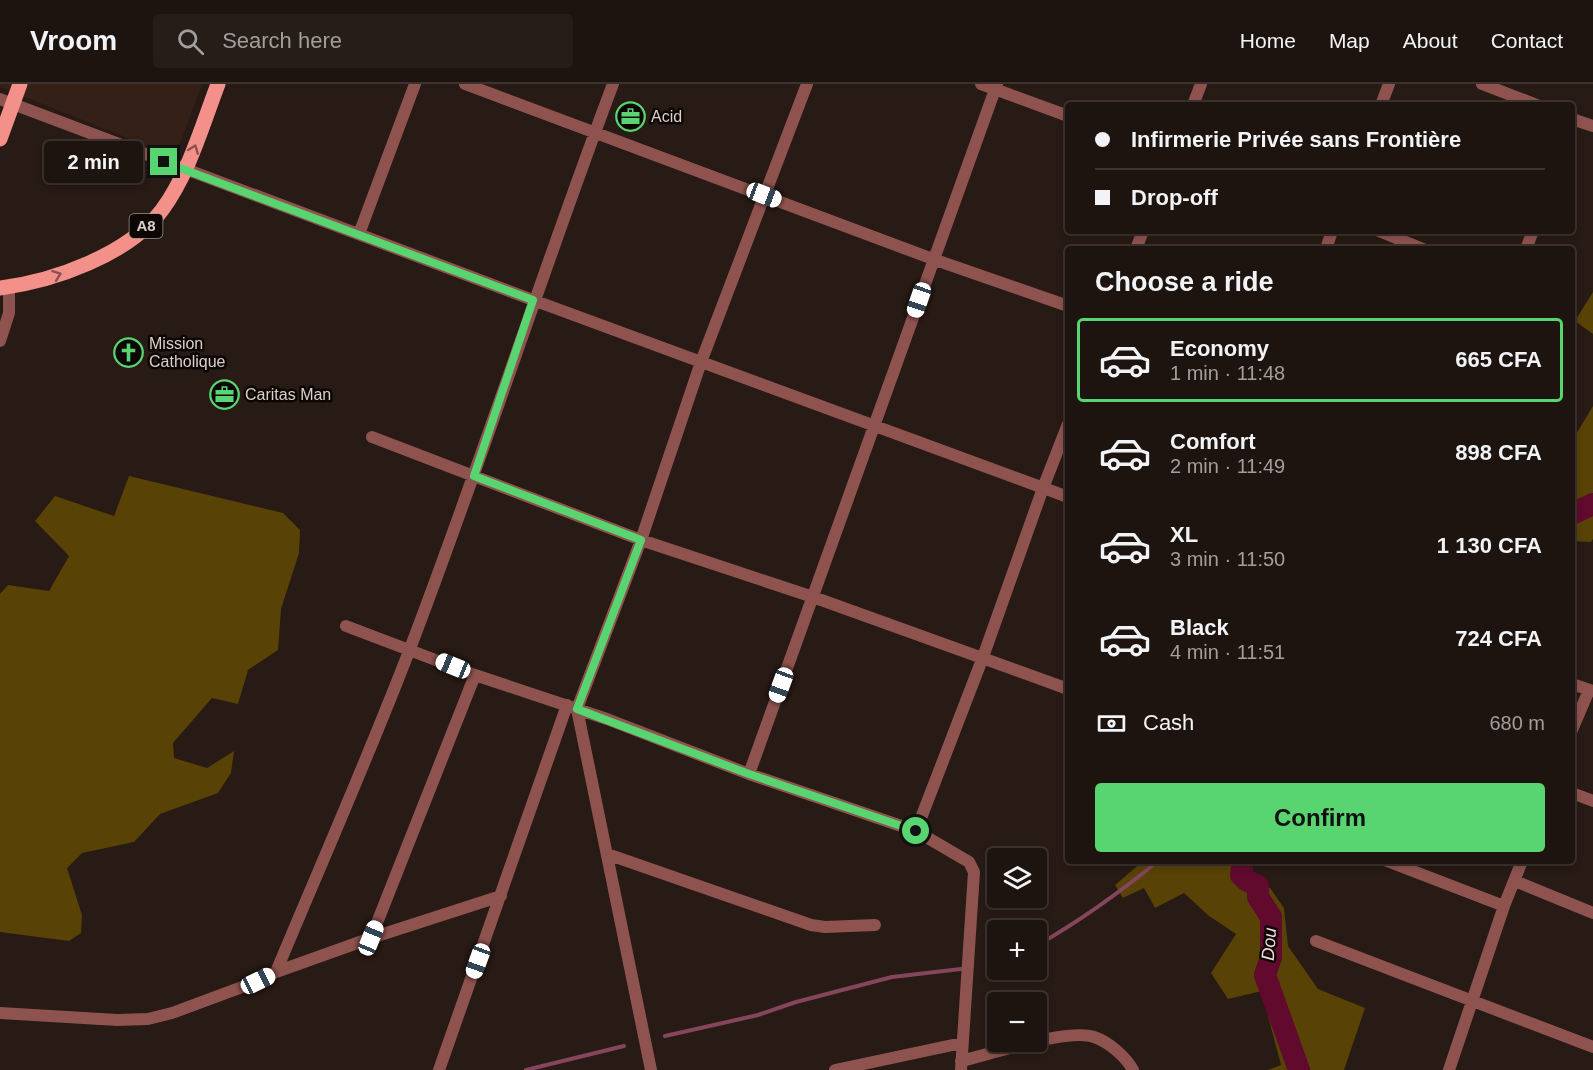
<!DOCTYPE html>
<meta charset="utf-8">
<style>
:root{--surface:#1e140f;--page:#261d18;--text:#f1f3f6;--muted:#a19e9e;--line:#3c332f;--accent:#58d570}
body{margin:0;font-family:Helvetica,sans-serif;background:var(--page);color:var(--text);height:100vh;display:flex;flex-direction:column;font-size:22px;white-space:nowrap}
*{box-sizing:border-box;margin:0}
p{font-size:20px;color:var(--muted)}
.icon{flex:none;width:33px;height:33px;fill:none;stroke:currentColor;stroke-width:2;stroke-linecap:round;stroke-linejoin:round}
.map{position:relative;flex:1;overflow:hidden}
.side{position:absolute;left:1065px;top:162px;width:510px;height:618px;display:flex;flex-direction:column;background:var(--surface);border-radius:6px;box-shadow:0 3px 9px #0003,0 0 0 2px var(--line)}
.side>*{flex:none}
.top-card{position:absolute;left:1065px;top:18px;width:510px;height:132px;border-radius:6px;box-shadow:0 3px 9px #0003,0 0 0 2px var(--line);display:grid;align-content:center;height:132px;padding:0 30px;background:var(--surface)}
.controls{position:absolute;left:987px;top:764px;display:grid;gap:12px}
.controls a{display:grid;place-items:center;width:60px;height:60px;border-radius:6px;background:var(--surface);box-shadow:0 3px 9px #0003,0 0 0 2px var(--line);font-size:30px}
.end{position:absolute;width:27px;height:27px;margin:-14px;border:8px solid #58d570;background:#111;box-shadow:0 0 0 3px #111}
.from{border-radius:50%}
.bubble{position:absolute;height:42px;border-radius:6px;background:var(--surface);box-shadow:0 3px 9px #0003,0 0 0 2px var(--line);font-size:20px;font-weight:600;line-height:42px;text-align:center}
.car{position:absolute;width:18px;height:36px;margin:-18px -9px;border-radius:8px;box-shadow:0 0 4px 2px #0007;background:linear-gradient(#fff 24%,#345 0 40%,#fff 0 76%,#345 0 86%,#fff 0)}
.top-card b{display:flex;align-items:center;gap:21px;height:57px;font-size:22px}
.top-card b+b{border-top:2px solid var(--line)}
.top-card i{width:15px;height:15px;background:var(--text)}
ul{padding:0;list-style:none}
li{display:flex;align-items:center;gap:18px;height:84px;margin:0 12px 9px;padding:0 18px;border:3px solid transparent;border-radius:6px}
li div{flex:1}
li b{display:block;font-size:22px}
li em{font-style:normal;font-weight:600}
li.current{border-color:var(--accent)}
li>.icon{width:54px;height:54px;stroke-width:1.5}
h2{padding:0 30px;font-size:27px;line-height:72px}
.pay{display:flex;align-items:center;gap:15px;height:66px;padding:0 30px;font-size:22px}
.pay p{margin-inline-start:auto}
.button{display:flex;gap:12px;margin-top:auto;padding:12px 30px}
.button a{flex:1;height:69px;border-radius:6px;background:var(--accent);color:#111;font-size:24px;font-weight:600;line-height:69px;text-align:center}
header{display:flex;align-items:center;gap:36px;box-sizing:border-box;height:84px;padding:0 30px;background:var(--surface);border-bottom:2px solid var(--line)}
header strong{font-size:28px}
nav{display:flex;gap:33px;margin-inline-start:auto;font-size:21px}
.search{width:420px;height:54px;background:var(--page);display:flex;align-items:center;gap:15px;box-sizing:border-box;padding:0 21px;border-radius:6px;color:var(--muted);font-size:22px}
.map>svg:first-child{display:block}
.built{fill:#342017}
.green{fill:#584206}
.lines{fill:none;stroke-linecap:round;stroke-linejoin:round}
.stream{stroke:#85455d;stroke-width:4}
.river{stroke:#610a2d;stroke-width:22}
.street{stroke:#8f534f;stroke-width:12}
.primary{stroke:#f4908a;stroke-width:15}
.oneway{stroke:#8c524e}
.route{stroke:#58d570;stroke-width:8}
.labels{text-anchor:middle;stroke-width:5;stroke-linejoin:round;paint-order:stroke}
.shield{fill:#0c0705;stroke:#9c9490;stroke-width:1.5}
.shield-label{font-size:15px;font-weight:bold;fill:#dad0cc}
.poi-label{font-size:16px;fill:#dad0cc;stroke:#0c0705;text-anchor:start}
.water-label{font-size:18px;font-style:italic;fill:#f6dbe0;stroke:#0c0705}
</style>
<header>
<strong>Vroom</strong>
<div class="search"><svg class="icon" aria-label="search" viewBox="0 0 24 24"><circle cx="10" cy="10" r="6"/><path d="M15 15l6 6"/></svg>Search here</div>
<nav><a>Home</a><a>Map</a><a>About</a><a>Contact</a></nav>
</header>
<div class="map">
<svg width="1593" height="986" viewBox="0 0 1593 986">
<rect width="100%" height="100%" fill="#281a14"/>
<path class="built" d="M0,0H202L175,73L0,3Z"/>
<path class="green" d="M1593,208V250L1575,237Z
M1593,322V455L1591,458L1572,457V357Z
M129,392L283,429L300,446L299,469L281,525L278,566L248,586L238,620L212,614L173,659L174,674L207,684L234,667L231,689L218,709L160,730L134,758L82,769L67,784L82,831L81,849L69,857L0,848V510L8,501L49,507L69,472L35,437L55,412L114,432Z
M1143,777H1252L1247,792L1270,804L1284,824L1288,862L1318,905L1365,924L1344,986H1268L1281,981L1268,932L1275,929L1266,906L1228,915L1211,889L1236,850L1209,832L1184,809L1155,824L1144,804L1123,814L1115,801Z"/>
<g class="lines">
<path class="stream" d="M1036,862C1080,837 1119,809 1158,777
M991,882L998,881
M665,952L758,931L796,918L892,893L961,885
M526,986L624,962"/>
<path class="river" d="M1572,430L1593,420
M1243,777L1241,791L1246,796L1258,802V813L1271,833V873L1265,891L1299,986"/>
<path class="street" d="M465,0L933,175L1068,222
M981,0L1068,32
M1482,0L1537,21
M0,15L533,216L1068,413
M1193,21L1201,0
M1381,21L1389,0
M1572,35L1593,42
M1379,147L1423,165
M359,150L415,0
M1136,165L1143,147
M1326,165L1332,147
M1526,165L1533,147
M0,257L9,229V203
M372,353L641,456L813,513L1068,605
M346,542L475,591L607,635L749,690L916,747L969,778L974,788L961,986
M1572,600L1593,607
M1572,646L1589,606
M749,690L997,0
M1572,709L1593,717
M916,747L983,573L1043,404L1068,340
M607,770L811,841L825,843L875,841
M1387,777L1504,822
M1515,797L1593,829
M371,854L475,591
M1316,857L1593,963
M276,888C321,780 369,672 411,562C482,376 543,186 613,0
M0,929L117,936L148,935L172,929L258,897L276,888L371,854L501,812
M961,977C991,970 1068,944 1094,953C1109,958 1126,973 1133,986
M439,986L567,621
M651,986L577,625L641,456L701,278L807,0
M835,986L962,959
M1449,986L1504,822L1522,777"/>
<path class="primary" d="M0,55L20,0
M0,204C54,197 128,171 162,126C189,89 202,42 218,0"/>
</g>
<defs><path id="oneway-chevron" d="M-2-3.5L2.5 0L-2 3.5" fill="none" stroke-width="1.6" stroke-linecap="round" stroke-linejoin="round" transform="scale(1.5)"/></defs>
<g class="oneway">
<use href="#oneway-chevron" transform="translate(194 65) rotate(-69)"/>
<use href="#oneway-chevron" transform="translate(57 191) rotate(-20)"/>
</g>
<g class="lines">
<path class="route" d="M164,78L533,216L474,392L641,456L577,625L749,690L916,747"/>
</g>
<defs>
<symbol id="office-ring" viewBox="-11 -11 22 22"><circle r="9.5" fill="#0c0705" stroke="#58d570" stroke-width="1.5"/><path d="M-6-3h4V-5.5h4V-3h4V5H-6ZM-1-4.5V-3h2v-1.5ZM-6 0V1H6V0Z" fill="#58d570"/></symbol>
<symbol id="church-ring" viewBox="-11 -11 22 22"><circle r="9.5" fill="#0c0705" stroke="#58d570" stroke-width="1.5"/><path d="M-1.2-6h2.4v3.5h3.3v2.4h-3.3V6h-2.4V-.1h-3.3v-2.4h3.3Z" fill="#58d570"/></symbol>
</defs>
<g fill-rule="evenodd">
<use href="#office-ring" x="614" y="16" width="33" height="33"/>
<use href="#church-ring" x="112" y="252" width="33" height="33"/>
<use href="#office-ring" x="208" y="294" width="33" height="33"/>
</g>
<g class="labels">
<rect class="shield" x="129.5" y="130" width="33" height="24" rx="4.5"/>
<g class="shield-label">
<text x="146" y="147">A8</text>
</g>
<g class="poi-label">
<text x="651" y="38">Acid</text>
<text x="149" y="265">Mission<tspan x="149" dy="18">Catholique</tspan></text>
<text x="245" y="316">Caritas Man</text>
</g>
<g class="water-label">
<text transform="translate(1269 860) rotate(-86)" y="6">Dou</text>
</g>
</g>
</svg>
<div class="controls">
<a><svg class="icon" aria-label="layers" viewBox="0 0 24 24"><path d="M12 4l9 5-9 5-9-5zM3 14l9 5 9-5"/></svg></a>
<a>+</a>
<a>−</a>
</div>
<i class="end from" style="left:916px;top:747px"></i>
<i class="end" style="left:164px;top:78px"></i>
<div class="bubble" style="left:44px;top:57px;width:99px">2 min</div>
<i class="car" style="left:764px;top:111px;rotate:111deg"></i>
<i class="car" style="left:919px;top:216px;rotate:199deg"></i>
<i class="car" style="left:453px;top:582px;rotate:292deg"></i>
<i class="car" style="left:781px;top:601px;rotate:200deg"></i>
<i class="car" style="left:371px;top:854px;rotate:22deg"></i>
<i class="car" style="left:478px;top:877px;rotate:200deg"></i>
<i class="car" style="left:258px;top:897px;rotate:64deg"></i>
<div class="top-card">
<b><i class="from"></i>Infirmerie Privée sans Frontière</b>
<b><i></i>Drop-off</b>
</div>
<section class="side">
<h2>Choose a ride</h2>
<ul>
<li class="current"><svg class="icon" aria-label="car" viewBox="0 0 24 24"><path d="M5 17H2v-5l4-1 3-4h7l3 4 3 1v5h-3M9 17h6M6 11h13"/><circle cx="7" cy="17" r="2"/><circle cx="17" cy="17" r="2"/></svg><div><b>Economy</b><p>1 min · 11:48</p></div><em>665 CFA</em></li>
<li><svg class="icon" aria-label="car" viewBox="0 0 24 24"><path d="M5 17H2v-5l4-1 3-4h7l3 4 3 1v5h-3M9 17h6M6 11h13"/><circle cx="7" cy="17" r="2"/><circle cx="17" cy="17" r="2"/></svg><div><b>Comfort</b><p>2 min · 11:49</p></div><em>898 CFA</em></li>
<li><svg class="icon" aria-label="car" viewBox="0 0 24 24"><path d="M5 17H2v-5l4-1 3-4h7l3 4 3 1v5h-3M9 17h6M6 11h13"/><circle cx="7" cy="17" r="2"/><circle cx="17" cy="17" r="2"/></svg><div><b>XL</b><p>3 min · 11:50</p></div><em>1 130 CFA</em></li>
<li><svg class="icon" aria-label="car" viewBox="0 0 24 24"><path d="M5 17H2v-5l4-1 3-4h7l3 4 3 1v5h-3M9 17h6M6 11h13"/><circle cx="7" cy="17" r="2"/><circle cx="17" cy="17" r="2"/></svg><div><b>Black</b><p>4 min · 11:51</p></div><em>724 CFA</em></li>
</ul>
<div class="pay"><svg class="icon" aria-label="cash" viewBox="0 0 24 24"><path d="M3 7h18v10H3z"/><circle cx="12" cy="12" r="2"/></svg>Cash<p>680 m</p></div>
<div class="button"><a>Confirm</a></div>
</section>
</div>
